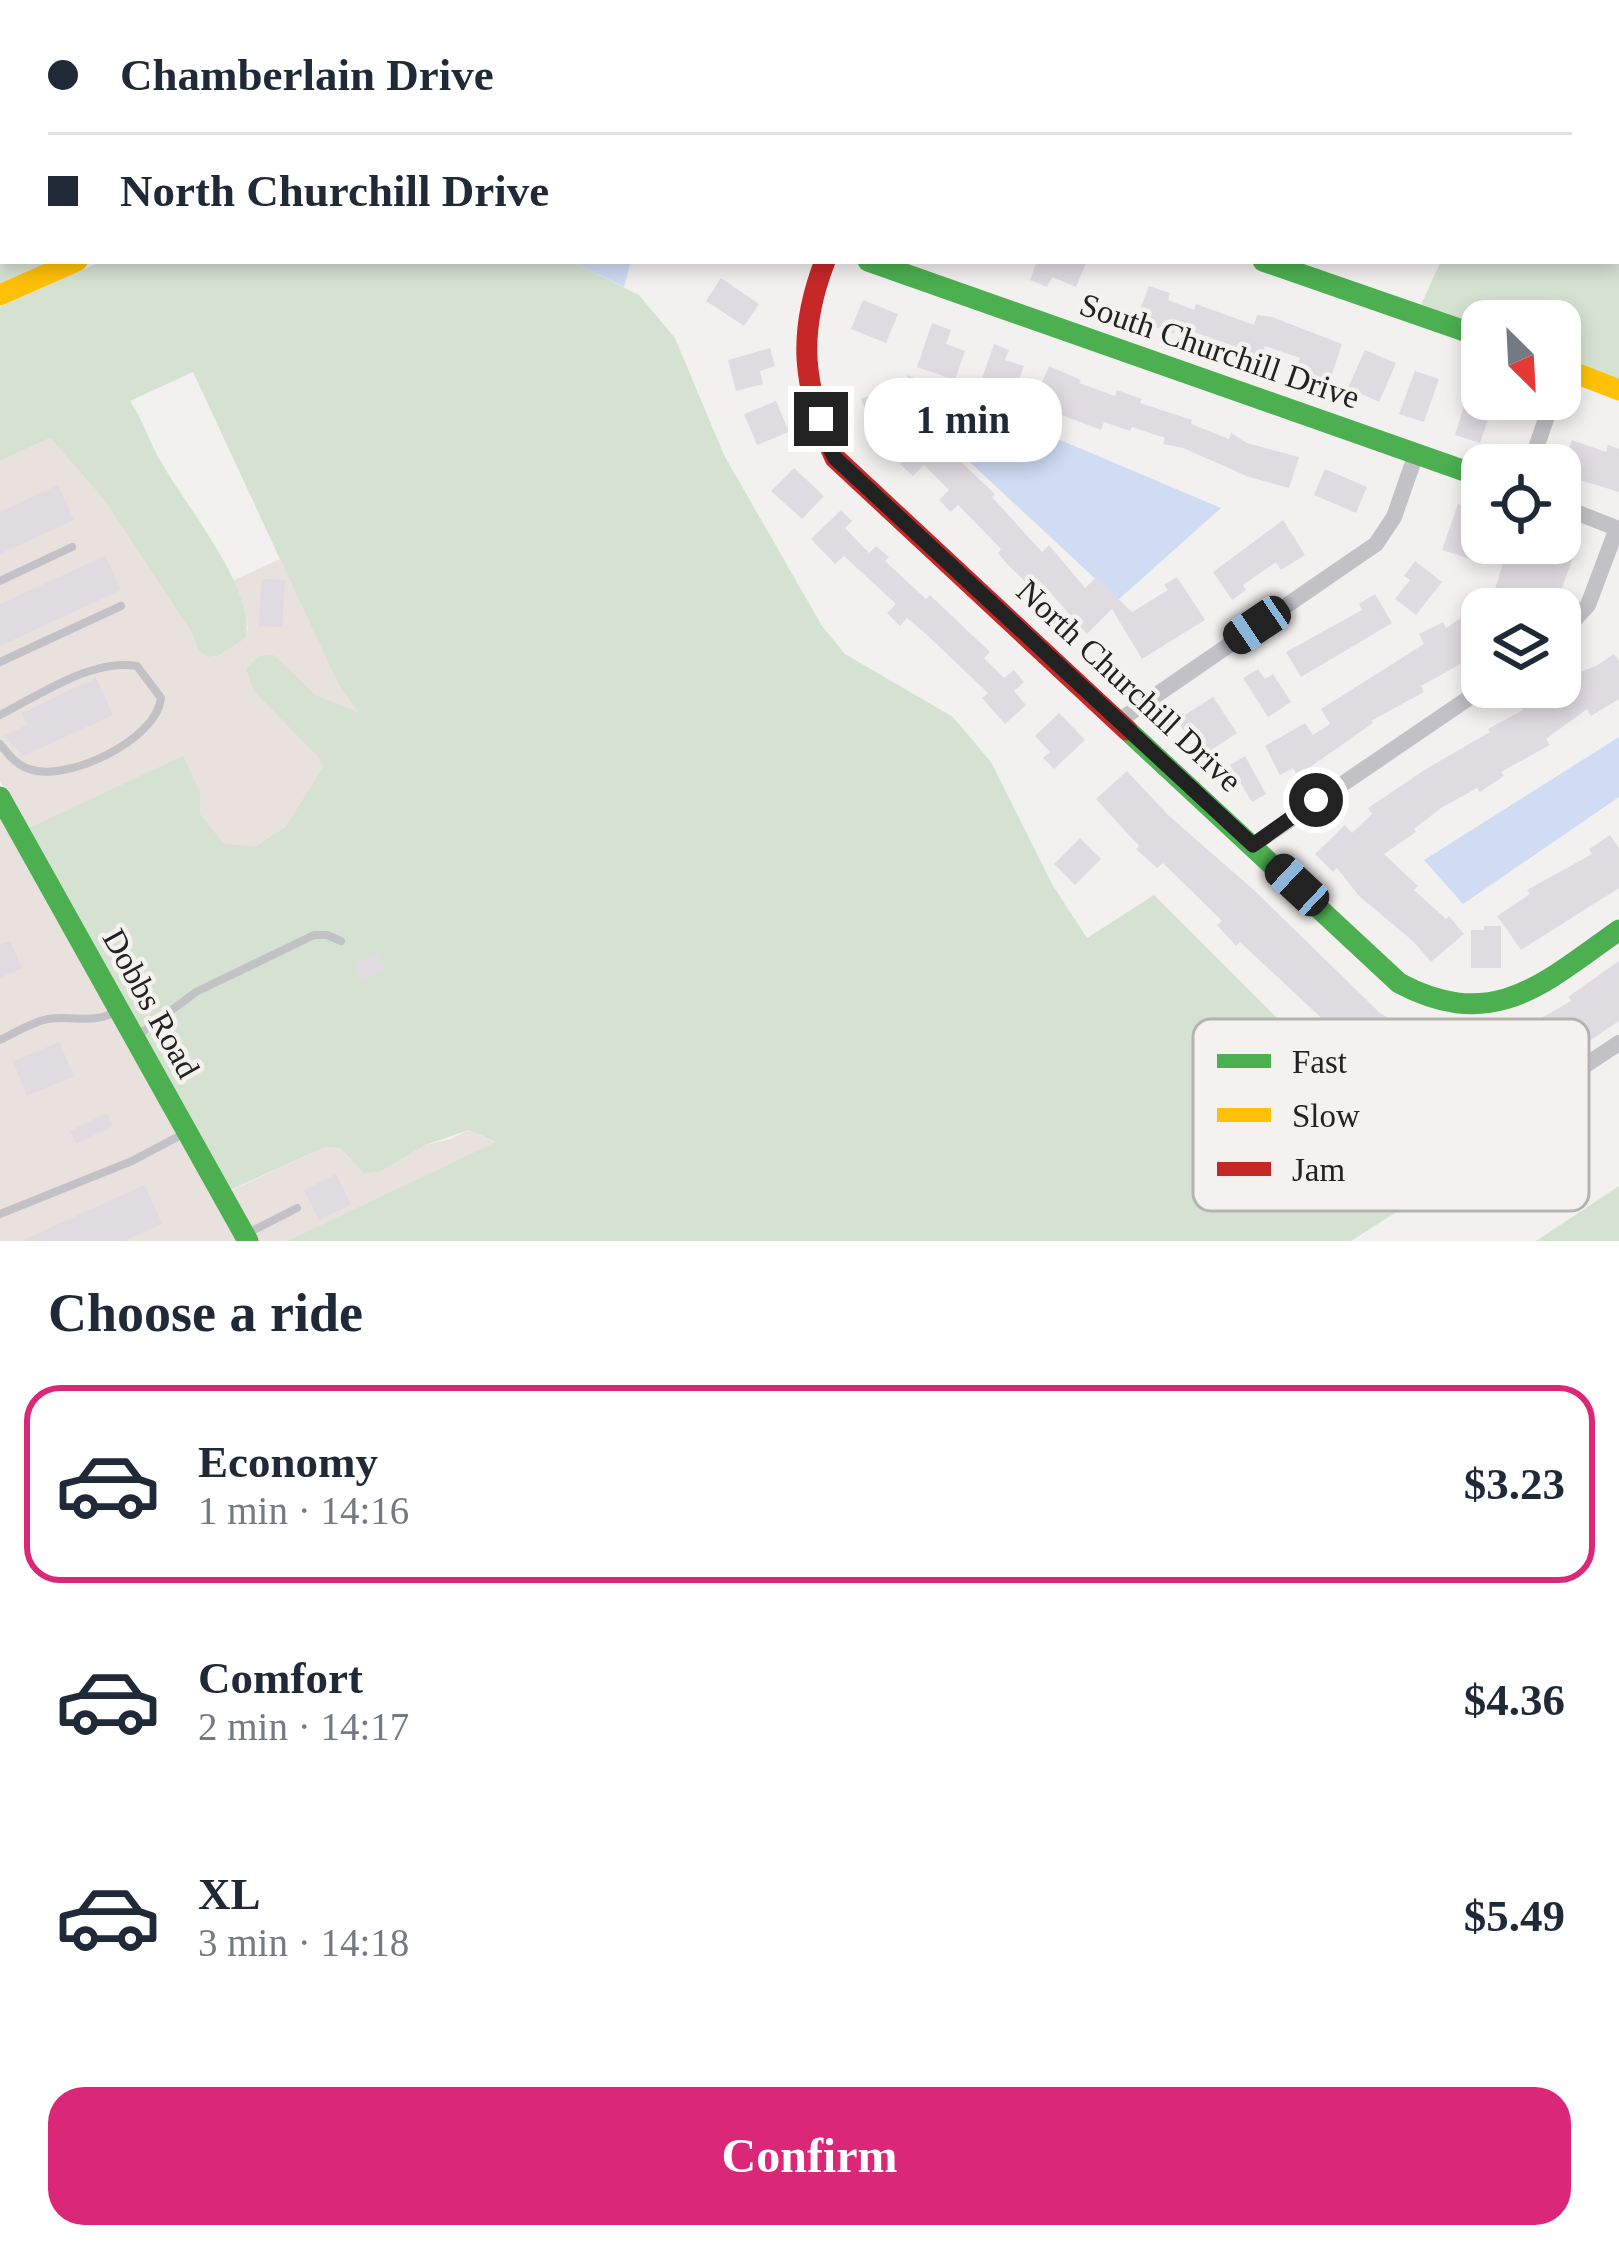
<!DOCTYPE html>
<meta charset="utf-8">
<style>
:root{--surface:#fff;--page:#f6f6f7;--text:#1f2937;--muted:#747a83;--line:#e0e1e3;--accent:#db2777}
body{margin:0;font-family:"Times New Roman",serif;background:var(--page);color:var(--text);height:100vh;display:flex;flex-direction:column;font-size:45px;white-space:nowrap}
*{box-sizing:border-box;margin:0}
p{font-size:39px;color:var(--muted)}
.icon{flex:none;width:66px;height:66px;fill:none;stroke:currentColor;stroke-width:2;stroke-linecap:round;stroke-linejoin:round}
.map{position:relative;height:1241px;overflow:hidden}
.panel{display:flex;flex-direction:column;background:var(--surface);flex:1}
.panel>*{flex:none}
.guide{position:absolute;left:0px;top:0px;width:1620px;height:264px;box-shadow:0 6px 18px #0003;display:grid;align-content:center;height:264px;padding:0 48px;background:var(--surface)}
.needle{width:78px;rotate:156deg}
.controls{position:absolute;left:1461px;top:300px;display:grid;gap:24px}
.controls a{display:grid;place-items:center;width:120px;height:120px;border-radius:24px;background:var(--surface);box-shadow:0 6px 18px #0003;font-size:60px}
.end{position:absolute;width:54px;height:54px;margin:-27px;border:15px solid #232222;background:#fff;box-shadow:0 0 0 6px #fff}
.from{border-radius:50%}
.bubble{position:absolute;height:84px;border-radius:36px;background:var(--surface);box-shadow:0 6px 18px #0003;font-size:39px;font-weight:700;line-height:84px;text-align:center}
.car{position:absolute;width:36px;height:72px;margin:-36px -18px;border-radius:15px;box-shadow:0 0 9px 3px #0007;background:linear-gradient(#222 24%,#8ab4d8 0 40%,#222 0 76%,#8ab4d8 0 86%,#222 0)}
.guide b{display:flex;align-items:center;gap:42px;height:114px;font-size:45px}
.guide b+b{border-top:3px solid var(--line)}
.guide i{width:30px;height:30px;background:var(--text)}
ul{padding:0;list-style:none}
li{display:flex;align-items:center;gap:36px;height:198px;margin:0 24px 18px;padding:0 24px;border:6px solid transparent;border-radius:36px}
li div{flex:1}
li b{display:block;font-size:45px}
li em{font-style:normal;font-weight:700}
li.on{border-color:var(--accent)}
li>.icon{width:108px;height:108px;stroke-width:1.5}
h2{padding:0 48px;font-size:54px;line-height:144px}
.cta{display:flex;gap:24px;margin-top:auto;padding:24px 48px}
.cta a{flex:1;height:138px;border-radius:36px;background:var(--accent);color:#fff;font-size:48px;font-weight:700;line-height:138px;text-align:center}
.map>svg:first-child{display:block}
.built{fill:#e8e1de}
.green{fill:#d6e2d1}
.water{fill:#cfdcf4}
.building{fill:#e0dbe1}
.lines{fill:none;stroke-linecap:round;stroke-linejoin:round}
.lane{stroke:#c1c1c6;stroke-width:8}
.street{stroke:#c1c1c6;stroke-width:16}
.fast{stroke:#4caf50;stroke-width:21}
.slow{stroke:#ffc107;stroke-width:21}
.jam{stroke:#c62828;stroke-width:21}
.route{stroke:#232222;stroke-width:15}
.labels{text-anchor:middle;stroke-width:9;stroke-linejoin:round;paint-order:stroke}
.street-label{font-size:33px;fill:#232222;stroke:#f4f1ef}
.key{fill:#f4f1ef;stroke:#b5b3b2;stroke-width:3}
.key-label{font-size:33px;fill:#232222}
</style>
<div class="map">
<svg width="1619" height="1241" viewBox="0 0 1619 1241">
<rect width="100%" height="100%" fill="#f3f1f0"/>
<path class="built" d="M0,0H212L213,3H3V139Z
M50,438L105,501L193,635L198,650L207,657L218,656L246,638L248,627L232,581L280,559L338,684L361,715L316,695L274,655L254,692L317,756L323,767L285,827L256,846L224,845L199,814L200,792L27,829L0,781V461Z
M0,812L239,1241H0Z
M469,1130L497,1143L287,1241H257L228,1192L325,1147L340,1148L352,1161L382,1171L425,1145L451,1139Z"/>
<path class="green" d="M212,0H675L674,3Z
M1532,0H1619V381L1560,358V321H1482V329L1420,307L1441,261H1617V3Z
M0,134L3,261H55L0,286Z
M102,261H571L639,295L675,338L724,455L822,626L845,654L953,717L991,762L1052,884L1087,938L1154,895L1442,1183L1351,1241H287L496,1142L469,1130L425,1145L382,1171L364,1173L340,1148L325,1147L228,1191L27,829L183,756L200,792V814L224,844L256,846L285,827L323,767L317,756L254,692L246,669L259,656L274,655L316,695L359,713L338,684L193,372L130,401C143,420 149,441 160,460C184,504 255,587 246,638L218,656L207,657L198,650L193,635L105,501L50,438L0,461V307Z
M1619,1186V1241H1536Z"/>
<path class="water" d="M710,0H1299L1300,3H711Z
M571,261H631L624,287Z
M907,375L1221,508L1118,600L929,424Z
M1619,737V797L1463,904L1424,860Z"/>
<path class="building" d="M1037,261H1087L1076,287L1052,277L1047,287L1030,280Z
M721,278L759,304L744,326L706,301Z
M1149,286L1170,293L1168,300L1194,310L1196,304L1254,325L1257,315L1272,317L1342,344L1329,383L1296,371L1300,358L1265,346L1260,361L1244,356L1245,350L1177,326L1174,334L1136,320Z
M863,300L898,314L886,343L851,329Z
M932,323L951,330L946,344L965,351L955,380L917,367Z
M994,344L1009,350L1005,360L1024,366L1014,392L1002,388L1000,395L979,387Z
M770,348L775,366L760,371L763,384L736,391L728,360Z
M1365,350L1396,363L1379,402L1348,388Z
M1049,366L1081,380L1079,383L1115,396L1117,390L1142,399L1140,403L1192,420L1191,424L1229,439L1231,433L1247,443L1299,457L1289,488L1249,477L1183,448L1163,444L1165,438L1132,427L1130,431L1104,422L1101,430L1033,404Z
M1415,371L1439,379L1424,422L1399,414Z
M1470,387L1482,391V399H1495L1480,443L1455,435Z
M887,388L905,429L879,440L861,399Z
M776,401L789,432L757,445L744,414Z
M930,433L995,494L992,497L1042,552L1049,545L1085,588L1096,577L1132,612L1168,590L1164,585L1177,577L1205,620L1142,659L1112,609L1087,634L1039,580L1032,588L1008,565L998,553L1001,549L958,505L951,512L939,500L949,490L924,465L913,476L900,464Z
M1572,440L1606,452L1608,445L1619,449V492L1573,478L1575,473L1562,469Z
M794,468L824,496L802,519L771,491Z
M1325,469L1367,487L1356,513L1314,495Z
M58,485L74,520L0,554V512Z
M1458,504L1474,510L1471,519L1482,523L1470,559L1442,550Z
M841,510L852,521L845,528L869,553L876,546L889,557L885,561L926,599L930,595L990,652L984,658L1004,678L1014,670L1024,682L1014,691L1026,705L1005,724L982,698L988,693L927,635L907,618L900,626L887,613L896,604L844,556L835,564L811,539Z
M1283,520L1305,555L1281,570L1276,562L1243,585L1246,590L1232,600L1213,572Z
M1509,543H1541L1574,555L1560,593L1545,588L1538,609H1489Z
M105,556L121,590L0,646V604Z
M1415,561L1442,582L1416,615L1395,599L1410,580L1404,576Z
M262,579L285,580L282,627L258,626Z
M1375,594L1392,623L1301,677L1286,652L1362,610L1359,604Z
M1482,604V652L1421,686L1424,692L1371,721L1373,723L1310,767L1297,775L1293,768L1280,775L1265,746L1305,723L1313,735L1330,724L1321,709L1424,644L1419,634L1443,622L1446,628Z
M1614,654L1619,661V699L1591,716L1587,709L1546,739L1550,745L1501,772L1504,776L1480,792L1477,788L1441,808L1414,829L1416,832L1384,854L1418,886L1414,890L1446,919L1449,916L1464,934L1431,962L1414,942L1359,896L1337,868L1333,872L1315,854L1345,825L1352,833L1372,814L1368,808L1426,769L1490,732L1488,729L1523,710L1520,707L1534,697L1552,687H1560V681L1576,670L1578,673L1596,666Z
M1258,669L1265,679L1273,674L1291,702L1268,717L1243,678Z
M96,678L113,715L23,756L3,736L27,725L22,713Z
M1213,697L1237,733L1207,753L1192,730L1186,734L1177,720Z
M1059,713L1085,740L1054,769L1043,758L1050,752L1035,736Z
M1245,756L1266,794L1252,802L1230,765Z
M1127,771L1168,815L1255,891L1379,1012L1399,1025L1376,1061L1346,1041L1240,942L1236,946L1217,925L1222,921L1163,863L1157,868L1136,849L1139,846L1096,799Z
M1610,835L1619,848V888L1521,950L1497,916L1530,894L1527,890L1592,854L1589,849Z
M1080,838L1101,859L1075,885L1054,864Z
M1484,926H1501V968H1471V930H1484Z
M10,941L22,968L0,978V945Z
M378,953L385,971L361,980L354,963Z
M1619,961V1021L1579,1048L1582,1052L1535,1078L1510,1036L1571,1001L1568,997Z
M59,1042L74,1076L27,1096L13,1061Z
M107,1113L113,1126L76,1144L70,1131Z
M336,1174L351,1205L319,1220L304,1190Z
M145,1185L162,1224L124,1241H21Z"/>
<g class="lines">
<path class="lane" d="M16,0L18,3
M0,62L3,60
M0,185L3,184
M0,581L72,547
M0,662L121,606
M0,715C40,695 92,658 137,666L161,698C157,740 66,783 29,769C16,765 8,754 0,744
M137,1036L196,992L314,935H327L341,941
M0,1040C15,1033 31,1022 48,1019C76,1015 90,1025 118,1011
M0,1214L132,1161L185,1133
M246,1234L297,1208"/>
<path class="street" d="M588,3V0
M0,90L3,96
M1530,465L1553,399
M1560,506L1619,529
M1560,636L1588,605L1617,528
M1120,720L1376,544L1394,517L1416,454
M1253,845L1485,687
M1536,1098L1619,1043"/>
<path class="fast" d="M868,261L1482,477
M1263,261L1482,337
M1127,730L1399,983C1493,1033 1543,984 1619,930
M0,797L248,1241"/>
<path class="slow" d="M0,295L77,261
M1560,367L1619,390"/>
<path class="jam" d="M825,261C797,333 802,387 835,458L1127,730"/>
</g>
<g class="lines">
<path class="route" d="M821,419L825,439L835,458L1253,845L1316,800"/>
</g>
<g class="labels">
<g class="street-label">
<text transform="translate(1220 350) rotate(19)" y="12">South Churchill Drive</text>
<text transform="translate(1130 685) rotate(43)" y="12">North Churchill Drive</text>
<text transform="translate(152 1003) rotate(61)" y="12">Dobbs Road</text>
</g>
</g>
<rect x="1193" y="1019" width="396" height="192" rx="18" class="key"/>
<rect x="1217" y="1054" width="54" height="14" fill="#4caf50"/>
<rect x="1217" y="1108" width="54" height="14" fill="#ffc107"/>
<rect x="1217" y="1162" width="54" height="14" fill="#c62828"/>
<g class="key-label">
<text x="1292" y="1073">Fast</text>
<text x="1292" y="1127">Slow</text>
<text x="1292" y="1181">Jam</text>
</g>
</svg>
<div class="controls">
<a><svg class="needle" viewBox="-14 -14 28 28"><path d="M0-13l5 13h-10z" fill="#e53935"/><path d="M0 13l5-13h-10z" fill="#747a83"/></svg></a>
<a><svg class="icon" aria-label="locate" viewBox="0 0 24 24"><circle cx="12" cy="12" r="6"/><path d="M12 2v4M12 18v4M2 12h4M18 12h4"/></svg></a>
<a><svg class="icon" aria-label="layers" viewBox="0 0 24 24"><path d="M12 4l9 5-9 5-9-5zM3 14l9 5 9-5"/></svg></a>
</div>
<i class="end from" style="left:1316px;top:800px"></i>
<i class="end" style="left:821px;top:419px"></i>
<div class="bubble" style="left:864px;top:378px;width:198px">1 min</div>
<i class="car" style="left:1257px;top:625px;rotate:236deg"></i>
<i class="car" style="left:1297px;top:885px;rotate:313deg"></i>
<div class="guide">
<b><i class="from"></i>Chamberlain Drive</b>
<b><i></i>North Churchill Drive</b>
</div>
</div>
<section class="panel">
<h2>Choose a ride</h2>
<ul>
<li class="on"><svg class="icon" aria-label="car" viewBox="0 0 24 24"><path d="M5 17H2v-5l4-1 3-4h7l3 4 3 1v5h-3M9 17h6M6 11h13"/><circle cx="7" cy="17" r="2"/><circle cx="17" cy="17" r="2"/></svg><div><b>Economy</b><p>1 min · 14:16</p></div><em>$3.23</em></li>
<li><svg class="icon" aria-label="car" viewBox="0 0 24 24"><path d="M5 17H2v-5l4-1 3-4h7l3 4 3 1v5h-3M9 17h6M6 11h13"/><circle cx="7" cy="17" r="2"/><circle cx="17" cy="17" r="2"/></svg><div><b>Comfort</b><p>2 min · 14:17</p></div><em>$4.36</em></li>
<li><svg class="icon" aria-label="car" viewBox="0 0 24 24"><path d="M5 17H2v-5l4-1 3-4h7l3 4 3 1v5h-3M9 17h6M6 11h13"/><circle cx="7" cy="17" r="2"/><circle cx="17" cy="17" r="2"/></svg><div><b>XL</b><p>3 min · 14:18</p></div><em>$5.49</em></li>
</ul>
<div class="cta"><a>Confirm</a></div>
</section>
